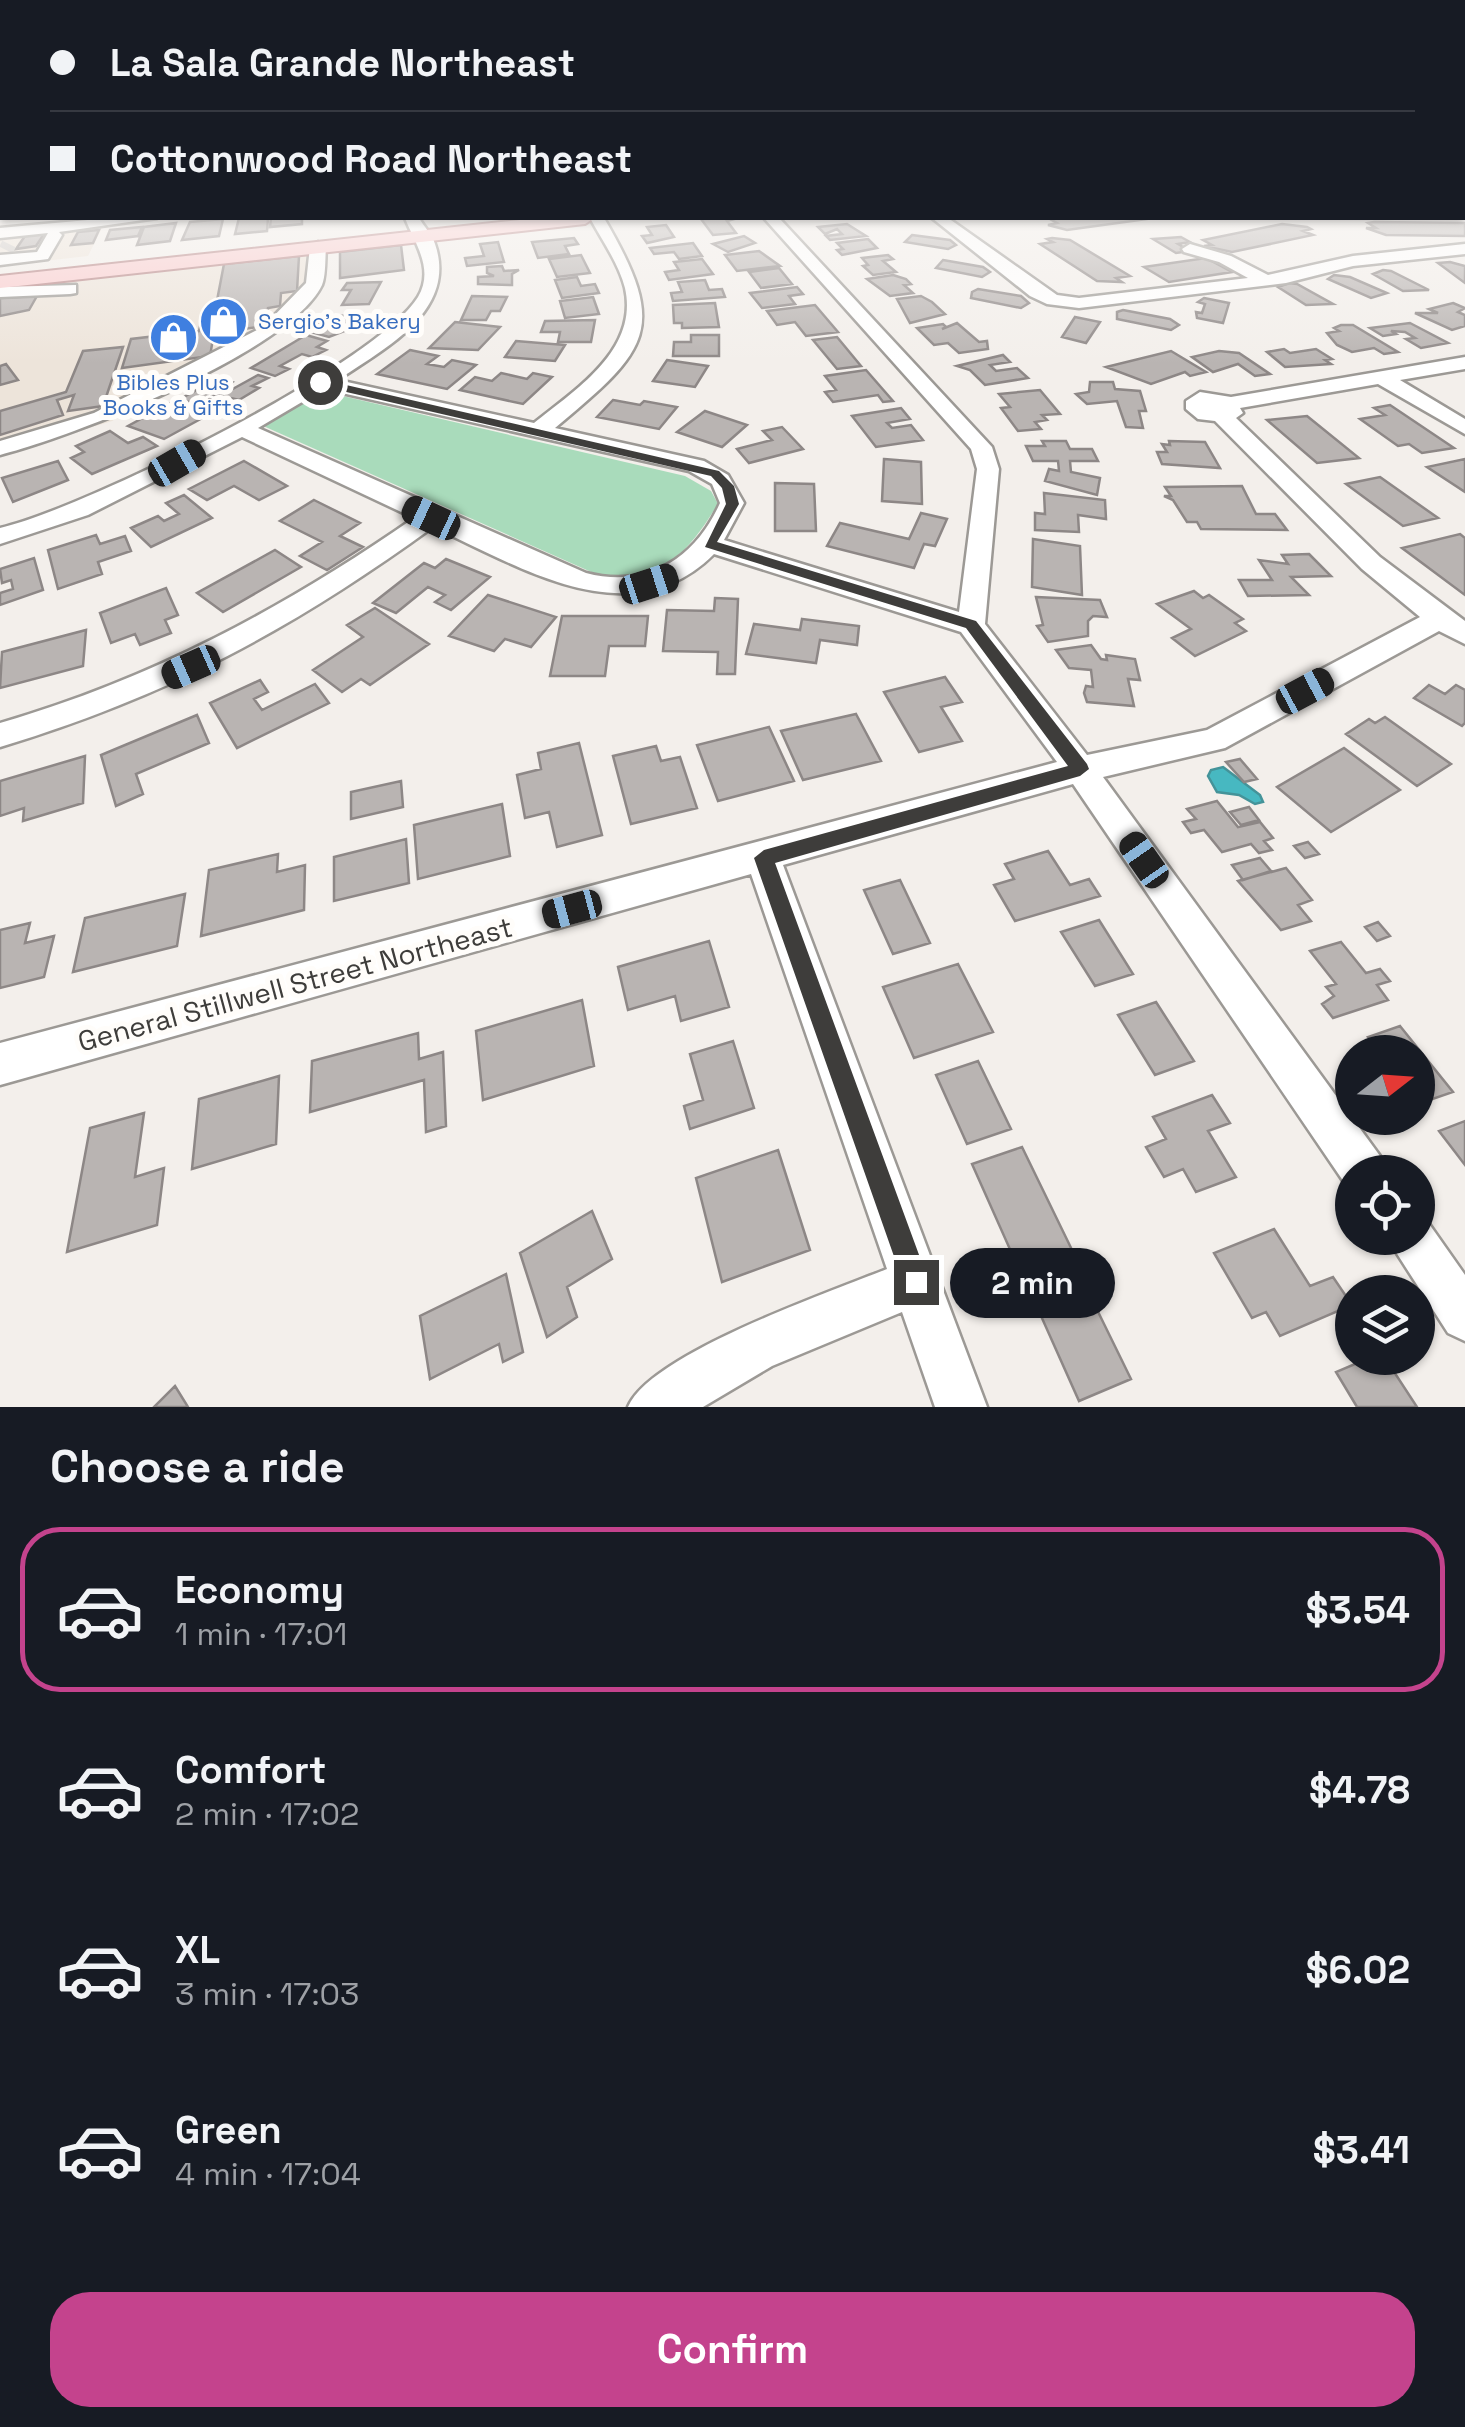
<!DOCTYPE html>
<meta charset="utf-8">
<style>
:root{--surface:#171b24;--page:#242831;--text:#f1f3f6;--muted:#9ea1a6;--line:#363941;--accent:#c4438d}
body{margin:0;font-family:"Space Grotesk",sans-serif;background:var(--page);color:var(--text);height:100vh;display:flex;flex-direction:column;font-size:38px;white-space:nowrap}
*{box-sizing:border-box;margin:0}
p{font-size:32px;color:var(--muted)}
.icon{flex:none;width:55px;height:55px;fill:none;stroke:currentColor;stroke-width:2;stroke-linecap:round;stroke-linejoin:round}
.map{position:relative;height:1407px;overflow:hidden}
.details{display:flex;flex-direction:column;background:var(--surface);flex:1}
.details>*{flex:none}
.hud{position:absolute;left:0px;top:0px;width:1465px;height:220px;box-shadow:0 2px 8px #0004;display:grid;align-content:center;height:220px;padding:0 50px;background:var(--surface)}
.needle{width:65px;rotate:73deg}
.tools{position:absolute;left:1335px;top:1035px;display:grid;gap:20px}
.tools a{display:grid;place-items:center;width:100px;height:100px;border-radius:50%;background:var(--surface);box-shadow:0 2px 8px #0004;font-size:50px}
.end{position:absolute;width:45px;height:45px;margin:-22px;border:12px solid #3e3d3b;background:#fff;box-shadow:0 0 0 5px #fff}
.from{border-radius:50%}
.bubble{position:absolute;height:70px;border-radius:35px;background:var(--surface);box-shadow:0 2px 8px #0004;font-size:32px;font-weight:600;line-height:70px;text-align:center}
.car{position:absolute;width:30px;height:60px;margin:-30px -15px;border-radius:12px;box-shadow:0 0 8px 2px #0007;background:linear-gradient(#222 24%,#8ab4d8 0 40%,#222 0 76%,#8ab4d8 0 86%,#222 0)}
.hud b{display:flex;align-items:center;gap:35px;height:95px;font-size:38px}
.hud b+b{border-top:2px solid var(--line)}
.hud i{width:25px;height:25px;background:var(--text)}
ul{padding:0;list-style:none}
li{display:flex;align-items:center;gap:30px;height:165px;margin:0 20px 15px;padding:0 30px;border:5px solid transparent;border-radius:40px}
li div{flex:1}
li b{display:block;font-size:38px}
li em{font-style:normal;font-weight:600}
li.on{border-color:var(--accent)}
li>.icon{width:90px;height:90px;stroke-width:1.5}
h2{padding:0 50px;font-size:45px;line-height:120px}
.action{display:flex;gap:20px;margin-top:auto;padding:20px 50px}
.action a{flex:1;height:115px;border-radius:40px;background:var(--accent);color:#fff;font-size:40px;font-weight:600;line-height:115px;text-align:center}
.map>svg:first-child{display:block}
.built{fill:#ede4da}
.green{fill:#a9dbbb}
.water{fill:#47b8c1;stroke:#449399;stroke-width:2.5}
.building{fill:#b9b4b2;stroke:#8d8786;stroke-width:2.5}
.lines{fill:none;stroke-linecap:round;stroke-linejoin:round}
.minor-tunnel{stroke:#cfcbc8;stroke-width:15;stroke-dasharray:15 8;stroke-linecap:butt}
.minor-casing{stroke:#9c9995;stroke-width:5}
.major-casing{stroke:#b68485;stroke-width:4}
.minor{fill:#fff;fill-rule:evenodd}
.major{fill:#faccce;fill-rule:evenodd}
.route{fill:#3e3d3b}
.labels{text-anchor:middle;stroke-width:10;stroke-linejoin:round;paint-order:stroke}
.far-shop-label{font-size:22px;fill:#366cbe;stroke:#fffdfa;text-anchor:start}
.street-label{font-size:28px;fill:#3e3d3b;stroke:#fffdfa}
</style>
<div class="map">
<svg width="1465" height="1407" viewBox="0 0 1465 1407">
<rect width="100%" height="100%" fill="#f3efeb"/>
<path class="built" d="M104,224L88,256L0,266V234Z
M328,252L326,283L279,333L112,421L0,455V287Z"/>
<path class="green" d="M317,390L685,476L711,491L718,504C685,557 664,579 598,575L261,425Z"/>
<path class="water" d="M1223,767L1260,795L1263,802L1255,804L1239,795L1217,792L1208,776L1211,770Z"/>
<path class="building" d="M239,218H268L267,231L235,234Z
M271,218H302V224L270,227Z
M738,218L727,221L736,233L713,235L701,219Z
M1055,218H1154L1067,230L1048,225L1057,223L1050,219Z
M223,219L219,236L182,240L190,222Z
M1374,222L1465,223V236L1386,235L1366,228H1376L1368,223Z
M176,223L170,241L137,245L144,227Z
M847,224L866,236L830,240L826,236L842,234L837,229L825,234L818,227Z
M1282,224L1307,227L1311,229L1303,231L1313,235L1232,252L1204,246L1212,245L1203,240Z
M666,225L674,237L647,243L642,236L652,235L647,227Z
M142,227L138,236L106,240L110,230Z
M99,230L93,243L71,245L78,232Z
M44,234L36,246L16,249L25,236Z
M912,235L950,240L956,245L948,249L905,242Z
M744,236L755,243L728,252L713,244Z
M1181,237L1190,242L1178,244L1190,251L1176,253L1153,239Z
M574,238L578,244L565,246L569,254L538,258L532,242Z
M1052,238L1070,240L1130,276L1116,278L1122,282L1097,281L1040,244L1053,242L1047,239Z
M868,239L877,248L842,255L837,250L843,249L837,243Z
M498,242L504,262L467,266L465,258L484,256L480,244Z
M693,243L702,256L679,259L674,252L654,254L650,248Z
M401,245L404,270L340,278V252Z
M759,251L780,266L737,271L725,255Z
M581,255L590,273L557,277L549,259Z
M888,255L893,259L883,261L896,272L873,275L863,266L868,265L862,258Z
M299,256L297,291L281,293L280,306L268,308L266,326L214,333L210,356L122,368L131,339L199,331L203,313L215,311L224,264Z
M1206,258L1232,272L1169,282L1144,267Z
M702,259L713,274L669,280L665,272L679,270L674,262Z
M943,260L983,267L990,272L982,277L936,268Z
M1450,262L1465,266V283L1438,263Z
M502,266L504,271L519,270L512,274V285L478,284V277L494,276L487,273V267Z
M779,268L792,284L761,288L749,272Z
M1383,270L1391,271L1429,290L1403,291L1373,274Z
M893,275L906,279L911,284L904,285L913,293L890,296L867,279Z
M1334,275L1350,277L1387,293L1371,298L1328,279Z
M577,277L581,286L595,284L599,293L562,298L555,280Z
M705,280L709,290L722,289L725,297L673,301L671,293L682,292L678,282Z
M381,282L369,304L342,305L351,290H342L347,283Z
M1289,283L1297,284L1333,304L1306,305L1278,287Z
M797,287L803,294L789,296L795,304L762,308L750,293Z
M978,289L1021,296L1029,303L1021,308L971,298L972,292Z
M37,296L29,310L0,316V298Z
M472,296L507,297L500,311H491L486,320H461Z
M921,296L932,302L945,314L910,323L897,299Z
M593,297L599,314L565,318L560,301Z
M1204,298L1229,303L1223,323L1197,318L1196,312L1202,313L1205,304L1198,302Z
M715,303L719,327L682,328V323H674L673,305Z
M1453,303L1465,308L1458,312L1465,315V326L1452,330L1415,313H1438L1429,309Z
M815,305L838,332L806,336L795,322L777,325L767,311Z
M1123,310L1170,319L1179,325L1171,330L1117,319V312Z
M332,315L347,316L368,322L329,337L303,330Z
M1075,317L1100,322L1086,343L1062,337Z
M595,320L591,342H558L560,332H541L545,321Z
M455,322L500,327L478,350L429,348Z
M957,323L979,342L987,341L988,349L959,353L948,343L934,345L917,328L943,324L946,327L942,329Z
M1410,323L1448,343L1421,348L1406,339L1415,338L1405,332L1391,331L1396,334L1383,336L1370,328Z
M1341,325H1353L1398,352L1384,354L1374,348L1352,352L1337,345L1327,333L1339,331L1334,328Z
M306,335L327,341L317,347L326,350L312,357L302,354L280,366L289,369L275,376L251,368Z
M691,335H719V356H673L674,342H691Z
M837,337L861,366L837,369L813,340Z
M516,341L565,345L555,361L505,357Z
M123,347L103,406L68,411L74,395L57,400L63,415L0,435V411L66,392L83,351Z
M1284,349L1290,353L1316,349L1332,359L1325,360L1331,364L1285,367L1267,352Z
M410,350L438,356L427,364L444,367L452,360L476,365L447,389L377,374Z
M1171,351L1206,372L1190,376L1185,372L1151,384L1106,367Z
M1219,351L1239,353L1270,374L1255,376L1238,364L1213,372L1192,357Z
M1003,355L1010,362L990,365L996,371L1017,368L1028,378L985,385L970,370L957,366Z
M667,360L708,366L695,387L653,381Z
M6,364L18,380L0,385V366Z
M866,370L893,401L883,402L878,395L833,402L825,392L836,390L825,376Z
M501,373L527,379L533,373L552,377L523,404L460,390L475,377L492,381Z
M258,375L268,378L252,386L259,388L239,400L231,398L216,411L180,399L219,378L232,382L211,394L220,396Z
M1090,382H1113L1115,389L1140,391L1146,411H1139L1143,428L1126,427L1117,401L1087,404L1076,394L1089,392Z
M1040,390L1060,414L1042,415L1047,420L1035,422L1041,429L1018,431L1001,408L1010,407L999,394Z
M613,400L640,405L644,401L677,407L659,429L597,417Z
M170,403L206,416L164,439L128,426Z
M1390,405L1454,448L1422,453L1409,444L1398,446L1360,419L1385,415L1374,408Z
M901,408L910,419L887,423L892,428L911,425L923,440L876,447L852,416Z
M705,411L747,425L722,447L677,432Z
M1307,416L1359,458L1317,463L1267,420Z
M782,427L803,449L749,463L737,449L772,440L763,431Z
M110,431L128,443L143,437L157,446L92,474L71,458L84,452L76,446Z
M1042,441H1066L1070,449H1092L1098,461H1070L1071,472L1100,478L1097,495L1045,481L1049,469L1059,471L1058,461H1033L1026,446H1045Z
M1169,441L1205,442L1220,468L1162,464L1157,452H1167L1162,444L1170,445Z
M884,459L921,462L922,504L882,501Z
M1465,459V492L1427,467Z
M58,461L68,480L13,502L2,478Z
M244,461L287,486L259,500L234,486L207,500L189,489Z
M1380,477L1438,518L1403,526L1346,484Z
M775,483L814,484L816,531H775Z
M1242,486L1256,514H1275L1287,530L1201,529L1197,522H1187L1173,500L1164,496H1171L1165,487Z
M1044,493L1105,500L1106,519L1078,515L1079,532L1035,530V513L1045,514Z
M184,495L212,518L151,547L131,528L158,516L164,521L179,514L166,503Z
M314,500L360,523L340,536L363,547L327,570L300,556L322,542L280,521Z
M921,513L947,519L935,546L924,544L914,568L827,546L840,523L909,539Z
M1460,534L1465,538V595L1402,548Z
M96,535L100,544L125,536L131,551L98,562L102,574L58,589L48,550Z
M1033,539L1080,546L1082,595L1032,587Z
M275,550L301,567L223,612L197,593Z
M1309,554L1331,576L1291,577L1309,595L1248,596L1239,580H1272L1259,560L1288,564L1282,555Z
M34,558L43,590L0,605V593L13,589L11,580L2,583L0,569Z
M446,559L490,577L451,610L435,602L445,595L428,587L396,613L373,603L424,563L435,568Z
M166,588L178,615L165,620L171,633L140,645L135,634L111,643L100,613Z
M1194,591L1203,598L1209,595L1243,619L1235,623L1246,631L1195,656L1172,638L1191,629L1157,604Z
M488,595L556,617L531,647L505,639L494,651L449,636Z
M1036,597L1100,600L1107,617L1093,616L1088,621V636L1048,642L1037,626L1043,625Z
M715,598L738,599L735,674H717L718,652L663,651L667,610L714,611Z
M375,608L429,644L370,685L361,679L342,692L313,670L363,637L347,625Z
M562,616H648L645,646H609L605,676H550Z
M802,619L859,626L857,645L820,640L816,663L746,654L754,624L800,630Z
M86,630L83,666L0,688L2,652Z
M1091,645L1101,659L1107,660L1106,655L1135,659L1140,680L1128,679L1134,706L1087,702L1084,693L1086,686L1093,687L1091,670L1069,668L1056,650Z
M945,677L962,702L941,707L962,741L919,752L884,692Z
M260,680L268,692L254,699L262,710L315,684L329,703L237,748L210,703Z
M1429,685L1445,694L1456,685L1465,690V723L1462,726L1414,698Z
M856,714L881,761L803,780L781,731Z
M197,715L209,743L136,774L143,794L116,806L101,755Z
M1385,717L1451,764L1417,786L1346,734L1369,719L1375,723Z
M769,727L794,781L718,801L697,745Z
M579,743L602,835L557,847L549,812L525,818L517,775L541,769L538,753Z
M656,746L661,761L680,757L697,808L631,824L613,756Z
M1344,748L1400,790L1331,832L1277,787Z
M85,756L83,803L23,821L24,808L0,816V781Z
M1240,759L1257,779L1244,782L1226,762Z
M401,781L403,807L351,819V792Z
M1217,801L1238,827L1260,822L1273,838L1264,841L1272,850L1259,853L1251,844L1222,852L1204,830L1191,833L1183,822L1196,819L1187,809Z
M502,804L510,856L418,879L414,825Z
M1249,807L1259,820L1241,825L1230,812Z
M406,839L409,883L334,901V857Z
M1308,842L1319,854L1305,858L1294,846Z
M1048,851L1070,885L1089,879L1100,896L1015,921L994,885L1014,879L1005,864Z
M278,854L277,872L305,865L304,910L201,936L209,870Z
M1260,858L1271,871L1243,880L1232,865Z
M1286,868L1312,900L1298,905L1311,921L1281,930L1238,881Z
M900,880L930,943L893,954L864,890Z
M185,894L177,946L73,972L85,918Z
M1099,920L1133,974L1095,986L1061,932Z
M1378,922L1390,936L1377,941L1365,927Z
M30,923L25,943L54,936L44,977L0,988V930Z
M709,941L729,1007L681,1021L675,996L628,1010L618,967Z
M1341,942L1366,973L1380,969L1390,981L1377,985L1388,1000L1333,1018L1322,1004L1334,996L1326,987L1336,984L1310,951Z
M958,964L993,1032L914,1058L883,987Z
M582,1000L594,1066L483,1100L476,1031Z
M1156,1002L1194,1061L1155,1075L1118,1015Z
M1400,1026L1453,1092L1418,1104V1052H1380L1368,1037Z
M418,1033L419,1059L443,1052L446,1126L426,1132L424,1080L310,1112L312,1061Z
M733,1041L754,1108L690,1129L684,1106L703,1100L690,1054Z
M978,1061L1011,1129L967,1144L936,1075Z
M279,1076L276,1144L192,1169L199,1099Z
M1212,1095L1230,1123L1208,1131L1236,1177L1196,1192L1183,1169L1164,1177L1146,1147L1166,1139L1153,1117Z
M144,1113L135,1177L164,1168L157,1225L67,1252L90,1128Z
M1465,1121V1165L1439,1131Z
M1022,1147L1074,1254L1021,1274L972,1164Z
M778,1150L810,1250L722,1282L696,1178Z
M592,1211L612,1259L567,1287L577,1317L547,1337L520,1253Z
M1274,1229L1310,1286L1333,1277L1352,1305L1280,1336L1266,1312L1252,1318L1214,1253Z
M506,1274L523,1352L503,1362L499,1344L430,1379L420,1316Z
M1082,1279L1131,1379L1079,1401L1033,1298Z
M1369,1358H1385L1417,1407H1357L1336,1372Z
M175,1386L188,1407H154Z"/>
<g class="lines">
<path class="minor-tunnel" d="M6,250L9,244"/>
<defs>
<path id="minor" d="M1462,180L1465,181V189L1462,188Z
M0,195H2V203H0Z
M110,218H157L59,232L62,235L48,259L0,265V255L37,252L48,233L0,238V228Z
M405,218H419C424,227 432,234 435,244C458,311 384,349 338,380L534,423C575,390 639,350 625,288C619,264 602,240 590,218H604C669,329 650,349 555,428L704,461L728,475L744,503L724,540L959,612L977,469L971,449L764,218H779L992,447L999,469L985,624L1087,755L1207,730L1420,617L1362,569L1215,421L1198,419L1186,409V401L1200,392L1231,397L1465,357V369L1400,380L1465,419V434L1378,384L1240,408L1243,413L1236,418L1380,557L1465,621V644L1439,631L1225,748L1103,777L1380,1156L1386,1172H1352V1190L1348,1188L1073,784L783,865L987,1407H935L902,1312L772,1366L703,1407H628C650,1354 830,1292 887,1269L751,874L0,1085V1043L1057,762L961,632L714,554C630,638 521,567 433,527C291,630 168,696 0,747V723C152,679 284,608 414,518L242,437L88,515L0,544V528C83,509 376,365 418,297C435,269 414,242 405,218ZM324,389L689,471L712,484L720,503C695,559 647,589 586,573L258,428Z
M932,218H948L1057,295L1079,298L1248,278L1219,262L1184,252L1182,249L1190,244L1231,256L1268,275L1353,256L1465,244V254L1353,266L1286,283L1079,308L1047,304L1030,296Z
M318,242L326,247C325,258 326,275 322,285C290,352 72,437 0,455V441L94,413L263,327L306,283L310,247Z
M76,285V293L70,294L0,297V287Z
M1418,1218L1427,1221L1465,1275V1341L1448,1333L1387,1238H1418Z"/>
<path id="major" d="M539,218H594L585,224L0,288V276Z"/>
</defs>
<use href="#minor" class="minor-casing"/>
<use href="#major" class="major-casing"/>
<use href="#minor" class="minor"/>
<use href="#major" class="major"/>
</g>
<linearGradient id="sky" x2="0" y2="1"><stop stop-color="#67b6d8"/><stop offset="0.46" stop-color="#faf8f6"/><stop offset="1" stop-color="#faf8f6" stop-opacity="0"/></linearGradient>
<rect width="1465" height="363" fill="url(#sky)"/>
<path class="route" d="M320,379L719,471L734,486L739,504L717,542L976,621L1087,764L1089,769L1080,776L775,863L929,1282L925,1292L916,1296L907,1292L903,1282L754,858L764,850L1068,766L966,628L705,547L726,504L722,488L711,476L316,385Z"/>
<defs>
<symbol id="shop-disc" viewBox="-11 -11 22 22"><circle r="9.5" fill="#3f7fe0" stroke="#fffdfa"/><path d="M-5-2.5h2.3a2.7 3.5 0 0 1 5.4 0H5L5.5 6h-11ZM-1.5-2.5h3a1.5 2.3 0 0 0-3 0Z" fill="#fff"/></symbol>
</defs>
<g fill-rule="evenodd">
<use href="#shop-disc" x="196" y="294" width="55" height="55"/>
<use href="#shop-disc" x="146" y="310" width="55" height="55"/>
</g>
<g class="labels">
<g class="far-shop-label">
<text x="258" y="329">Sergio's Bakery</text>
<text x="173" y="390" text-anchor="middle">Bibles Plus<tspan x="173" dy="25">Books &amp; Gifts</tspan></text>
</g>
<g class="street-label">
<text transform="translate(295 984) rotate(-15)" y="10">General Stillwell Street Northeast</text>
</g>
</g>
</svg>
<div class="tools">
<a><svg class="needle" viewBox="-14 -14 28 28"><path d="M0-13l5 13h-10z" fill="#e53935"/><path d="M0 13l5-13h-10z" fill="#9ea1a6"/></svg></a>
<a><svg class="icon" aria-label="locate" viewBox="0 0 24 24"><circle cx="12" cy="12" r="6"/><path d="M12 2v4M12 18v4M2 12h4M18 12h4"/></svg></a>
<a><svg class="icon" aria-label="layers" viewBox="0 0 24 24"><path d="M12 4l9 5-9 5-9-5zM3 14l9 5 9-5"/></svg></a>
</div>
<i class="end from" style="left:320px;top:382px"></i>
<i class="end" style="left:916px;top:1282px"></i>
<div class="bubble" style="left:950px;top:1248px;width:165px">2 min</div>
<i class="car" style="left:177px;top:463px;rotate:60deg"></i>
<i class="car" style="left:431px;top:518px;rotate:295deg"></i>
<i class="car" style="left:649px;top:584px;rotate:72deg"></i>
<i class="car" style="left:191px;top:667px;rotate:246deg"></i>
<i class="car" style="left:1305px;top:691px;rotate:62deg"></i>
<i class="car" style="left:1144px;top:860px;rotate:325deg"></i>
<i class="car" style="left:572px;top:909px;rotate:255deg"></i>
<div class="hud">
<b><i class="from"></i>La Sala Grande Northeast</b>
<b><i></i>Cottonwood Road Northeast</b>
</div>
</div>
<section class="details">
<h2>Choose a ride</h2>
<ul>
<li class="on"><svg class="icon" aria-label="car" viewBox="0 0 24 24"><path d="M5 17H2v-5l4-1 3-4h7l3 4 3 1v5h-3M9 17h6M6 11h13"/><circle cx="7" cy="17" r="2"/><circle cx="17" cy="17" r="2"/></svg><div><b>Economy</b><p>1 min · 17:01</p></div><em>$3.54</em></li>
<li><svg class="icon" aria-label="car" viewBox="0 0 24 24"><path d="M5 17H2v-5l4-1 3-4h7l3 4 3 1v5h-3M9 17h6M6 11h13"/><circle cx="7" cy="17" r="2"/><circle cx="17" cy="17" r="2"/></svg><div><b>Comfort</b><p>2 min · 17:02</p></div><em>$4.78</em></li>
<li><svg class="icon" aria-label="car" viewBox="0 0 24 24"><path d="M5 17H2v-5l4-1 3-4h7l3 4 3 1v5h-3M9 17h6M6 11h13"/><circle cx="7" cy="17" r="2"/><circle cx="17" cy="17" r="2"/></svg><div><b>XL</b><p>3 min · 17:03</p></div><em>$6.02</em></li>
<li><svg class="icon" aria-label="car" viewBox="0 0 24 24"><path d="M5 17H2v-5l4-1 3-4h7l3 4 3 1v5h-3M9 17h6M6 11h13"/><circle cx="7" cy="17" r="2"/><circle cx="17" cy="17" r="2"/></svg><div><b>Green</b><p>4 min · 17:04</p></div><em>$3.41</em></li>
</ul>
<div class="action"><a>Confirm</a></div>
</section>
